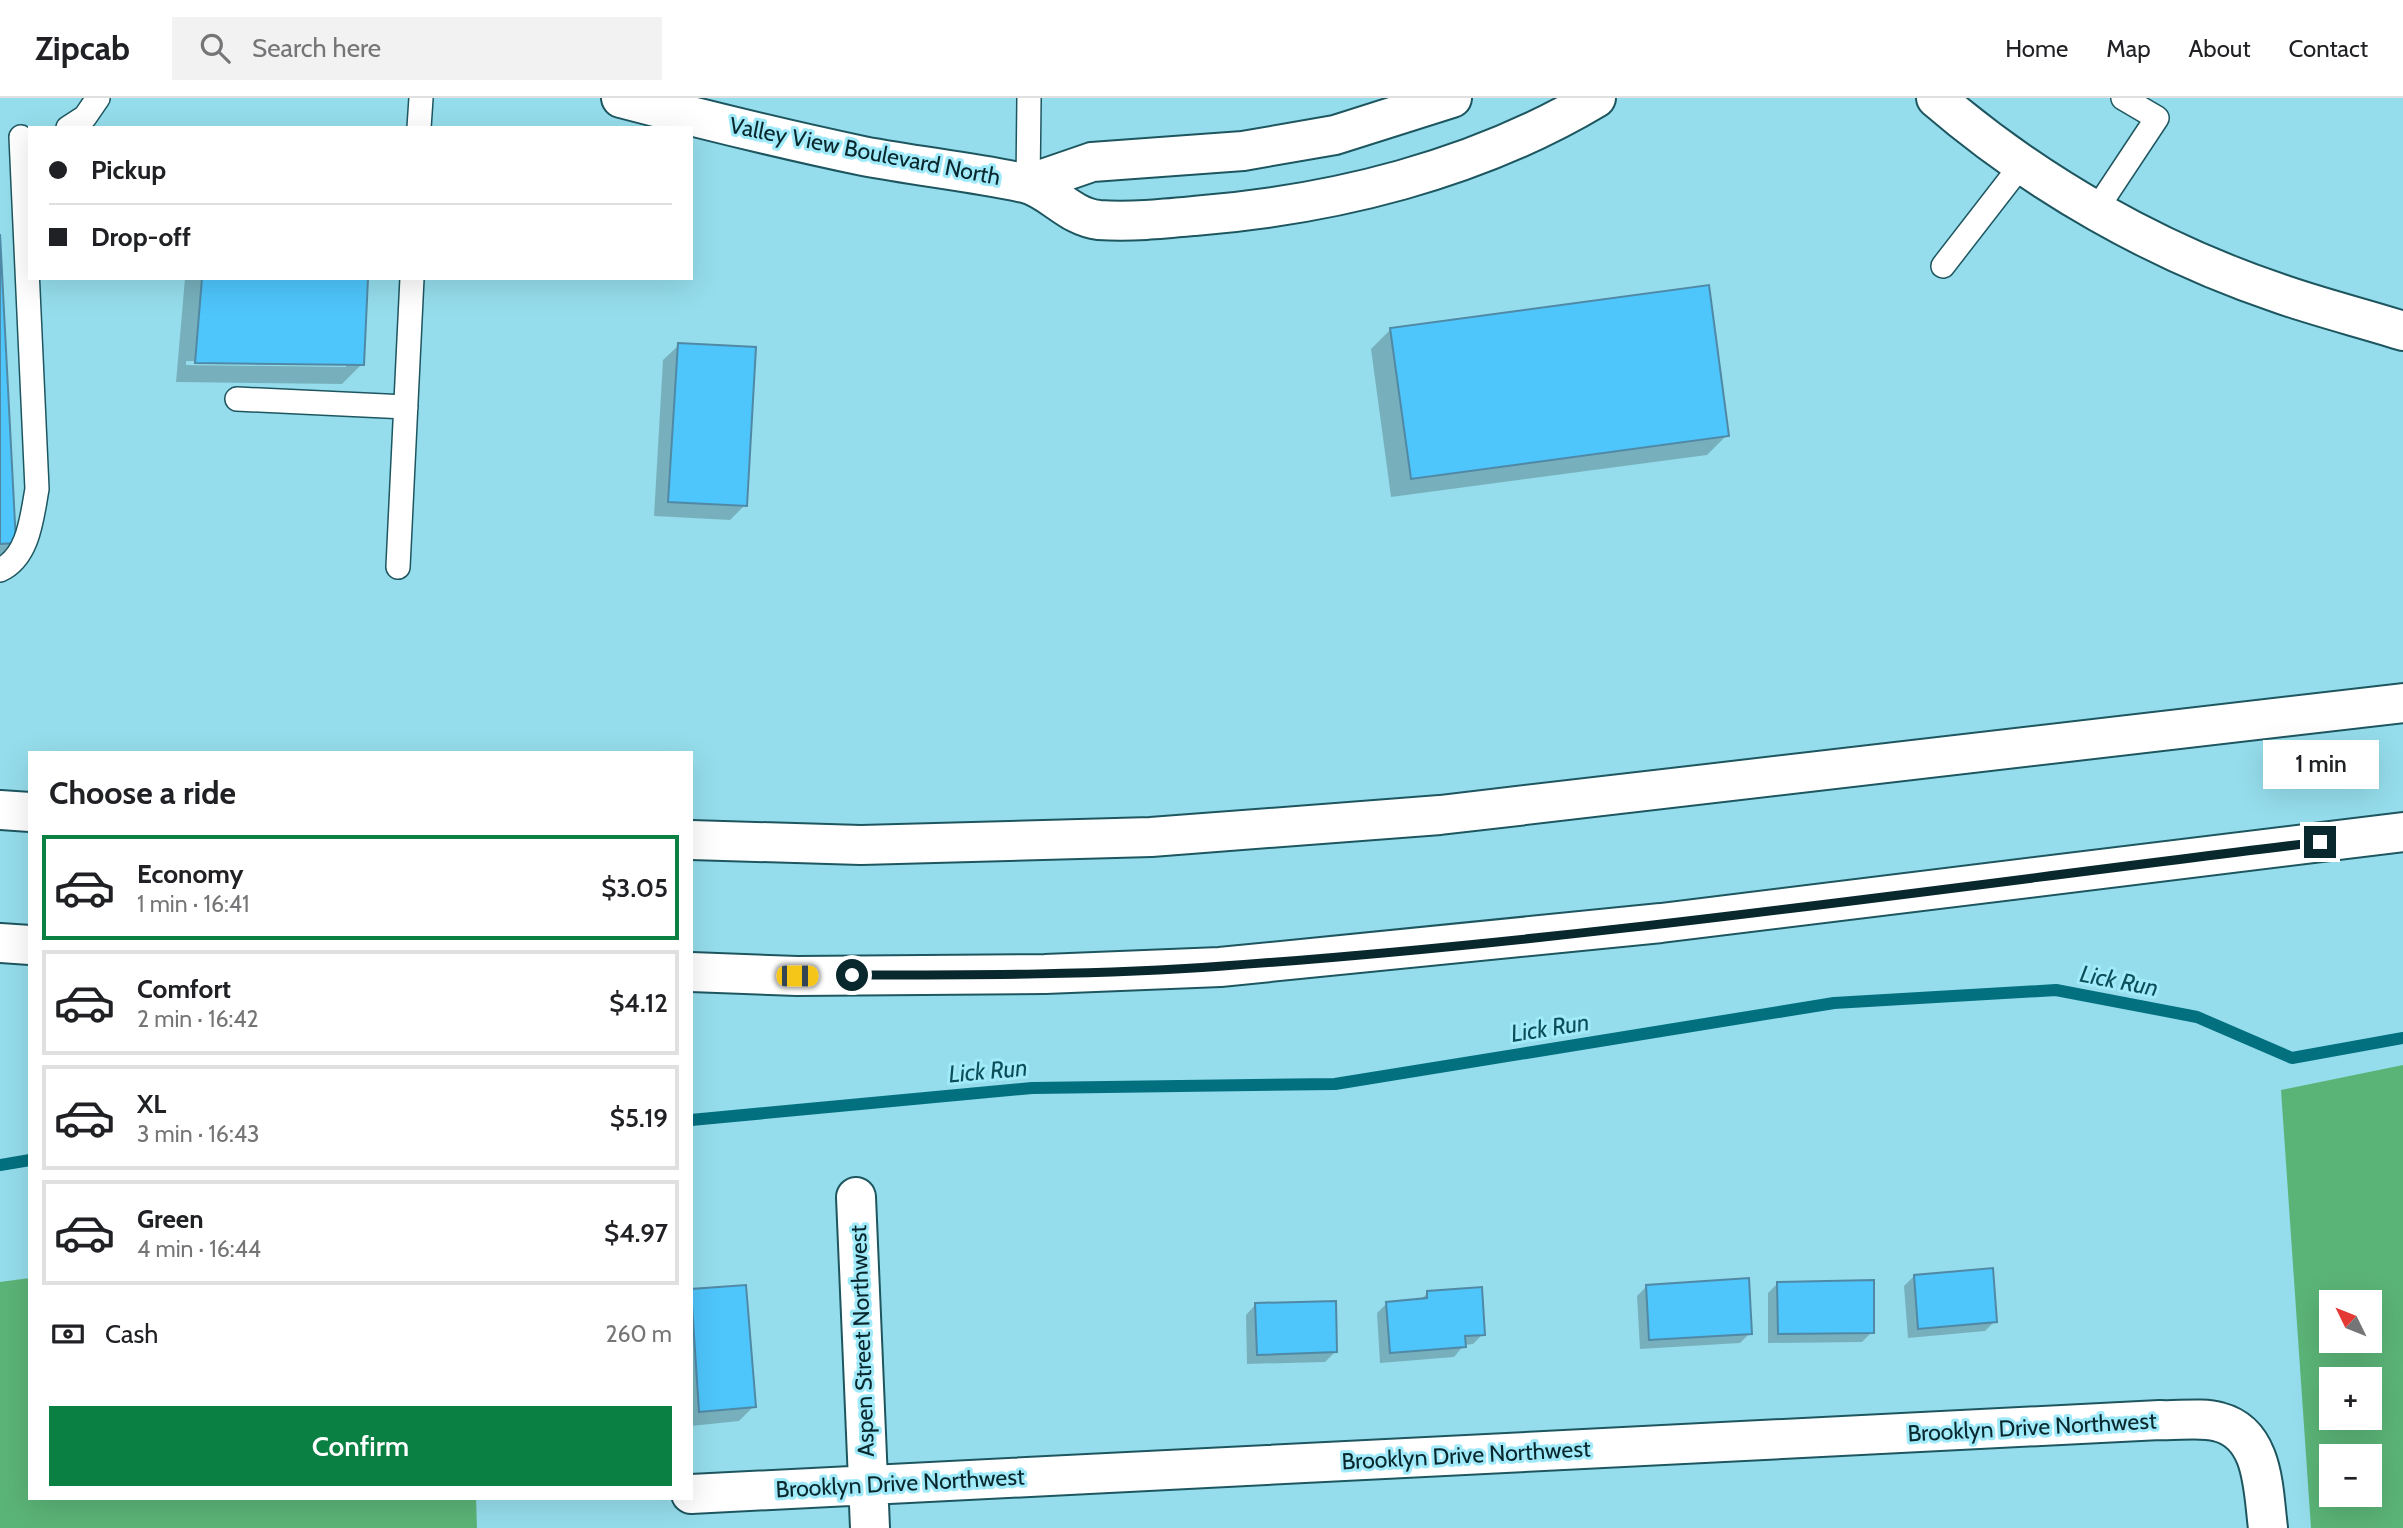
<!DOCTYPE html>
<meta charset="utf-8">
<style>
:root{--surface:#fff;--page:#f2f2f2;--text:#202124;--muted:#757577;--line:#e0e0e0;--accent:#0b8043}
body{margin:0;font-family:Cabin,sans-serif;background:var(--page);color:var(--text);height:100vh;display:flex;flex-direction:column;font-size:26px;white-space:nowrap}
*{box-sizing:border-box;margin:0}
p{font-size:23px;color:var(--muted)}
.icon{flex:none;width:38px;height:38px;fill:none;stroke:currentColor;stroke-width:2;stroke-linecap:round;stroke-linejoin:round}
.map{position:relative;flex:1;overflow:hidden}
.details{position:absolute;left:28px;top:653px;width:665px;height:749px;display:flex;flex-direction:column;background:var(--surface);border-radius:0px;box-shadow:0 7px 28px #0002}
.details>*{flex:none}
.guide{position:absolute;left:28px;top:28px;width:665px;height:154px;border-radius:0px;box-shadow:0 7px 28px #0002;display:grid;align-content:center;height:154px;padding:0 21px;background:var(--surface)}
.needle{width:46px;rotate:313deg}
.controls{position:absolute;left:2319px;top:1192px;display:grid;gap:14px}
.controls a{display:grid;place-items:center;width:63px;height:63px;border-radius:0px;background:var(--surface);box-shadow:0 7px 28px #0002;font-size:35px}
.end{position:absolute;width:32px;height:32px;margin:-16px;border:9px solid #09282e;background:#fff;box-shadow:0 0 0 4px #fff}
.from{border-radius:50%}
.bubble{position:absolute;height:49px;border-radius:0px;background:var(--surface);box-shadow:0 7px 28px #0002;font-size:23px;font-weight:600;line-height:49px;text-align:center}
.car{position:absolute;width:21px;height:42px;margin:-21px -10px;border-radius:9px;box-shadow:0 0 5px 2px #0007;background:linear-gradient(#f5c518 24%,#345 0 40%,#f5c518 0 76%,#345 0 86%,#f5c518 0)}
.guide b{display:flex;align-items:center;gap:24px;height:66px;font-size:26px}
.guide b+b{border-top:2px solid var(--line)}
.guide i{width:18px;height:18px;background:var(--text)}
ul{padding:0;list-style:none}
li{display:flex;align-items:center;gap:21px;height:105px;margin:0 14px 10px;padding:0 7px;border:4px solid var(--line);border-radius:0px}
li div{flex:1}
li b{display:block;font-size:26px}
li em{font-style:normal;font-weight:600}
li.on{border-color:var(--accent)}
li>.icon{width:63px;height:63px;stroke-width:1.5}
h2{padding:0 21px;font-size:32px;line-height:84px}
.pay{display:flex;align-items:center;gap:18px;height:77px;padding:0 21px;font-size:26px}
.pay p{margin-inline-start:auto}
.cta{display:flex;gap:14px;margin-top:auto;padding:14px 21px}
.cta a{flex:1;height:80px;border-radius:0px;background:var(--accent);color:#fff;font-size:28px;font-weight:600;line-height:80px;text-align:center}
header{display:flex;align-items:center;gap:42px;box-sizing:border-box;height:98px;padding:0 35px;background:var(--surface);border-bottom:2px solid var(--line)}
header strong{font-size:33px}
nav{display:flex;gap:38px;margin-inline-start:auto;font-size:24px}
.search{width:490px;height:63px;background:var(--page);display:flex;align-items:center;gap:18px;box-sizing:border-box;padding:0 24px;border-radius:0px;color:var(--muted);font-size:26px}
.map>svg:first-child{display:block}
.green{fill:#5bb477;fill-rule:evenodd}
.shadow{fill:#0003;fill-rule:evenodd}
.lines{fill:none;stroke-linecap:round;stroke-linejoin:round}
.stream{stroke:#037080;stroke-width:12}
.building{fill:#4ec5fb;stroke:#5089a6;stroke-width:2}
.lane-casing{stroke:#1e5660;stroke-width:26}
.street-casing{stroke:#1e5660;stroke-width:42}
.secondary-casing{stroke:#1e5660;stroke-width:42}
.highway-casing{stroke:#1e5660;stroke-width:42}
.lane{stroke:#fff;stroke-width:23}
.street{stroke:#fff;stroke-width:38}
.secondary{stroke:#fff;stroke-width:38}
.highway{stroke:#fff;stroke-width:38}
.route{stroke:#09282e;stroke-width:9}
.labels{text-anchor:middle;stroke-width:6;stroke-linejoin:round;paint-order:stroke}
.street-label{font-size:23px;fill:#09282e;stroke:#a1eaf9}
.water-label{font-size:24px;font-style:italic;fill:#0b4e59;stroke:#a1eaf9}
</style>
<header>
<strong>Zipcab</strong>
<div class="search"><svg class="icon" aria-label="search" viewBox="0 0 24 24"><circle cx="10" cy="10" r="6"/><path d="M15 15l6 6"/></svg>Search here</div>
<nav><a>Home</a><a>Map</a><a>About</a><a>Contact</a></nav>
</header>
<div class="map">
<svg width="2403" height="1430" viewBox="0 0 2403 1430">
<rect width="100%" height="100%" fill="#95ddec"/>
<path class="green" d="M2403,967V1430H2311L2281,992ZM2331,1204H2370V1242H2331ZM2331,1281H2370V1320H2331ZM2331,1358H2370V1396H2331Z
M30,1180V1400H476L477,1430H0V1184Z"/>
<path class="shadow" d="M0,170L14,444L0,459Z
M185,180H366L362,266L342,286L176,284ZM186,263L346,265V269L186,267Z
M1391,231L1727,337L1707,357L1391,399L1371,251Z
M679,247L745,407L730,422L654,418L663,262Z
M1914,1178L1995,1223L1985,1233L1908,1240L1904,1188Z
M1778,1185L1872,1234L1862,1244L1768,1245V1195Z
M1647,1188L1750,1235L1740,1245L1640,1251L1637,1198Z
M691,1193L754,1308L739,1323L691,1328Z
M1428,1195L1483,1236L1473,1246L1464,1247L1454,1259L1380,1265L1377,1215L1387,1205L1420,1202Z
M1256,1206L1335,1254L1325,1264L1247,1266L1246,1217Z"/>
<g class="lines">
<path class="stream" d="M691,1022L1032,990L1335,986L1834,905L2056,892L2197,919L2292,960L2403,940
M0,1067L30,1062"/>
</g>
<path class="building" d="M0,136L16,445L0,446Z
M202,180H368L364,267L195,265Z
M1709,187L1729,338L1411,381L1390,230Z
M678,245L756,249L747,408L668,404Z
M1993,1170L1997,1224L1918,1231L1914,1177Z
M1749,1180L1752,1236L1649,1242L1646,1187Z
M1874,1182V1235L1778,1236L1777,1184Z
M746,1187L756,1309L699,1314L691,1191Z
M1482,1189L1485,1237L1465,1238L1466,1249L1390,1255L1386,1204L1427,1200V1193Z
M1336,1203L1337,1254L1257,1257L1255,1205Z"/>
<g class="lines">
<defs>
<path id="lane" d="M68,30L85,19L98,0
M419,30L421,0
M1028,86L1029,0
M2096,112L2157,20L2123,0
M1943,168L2022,66
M237,301L406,309
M398,469L412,180
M0,472C29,459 32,418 37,391L21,39"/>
<path id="street" d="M856,1099L870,1430
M691,1396L2160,1322C2178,1323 2202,1319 2219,1324C2265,1336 2263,1393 2268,1430"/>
<path id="secondary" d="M621,0C701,21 782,41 863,58C916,68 971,74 1024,85C1051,91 1069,119 1099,122C1131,124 1162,121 1194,118C1332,107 1476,72 1596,0
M1936,0C2036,86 2156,154 2281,196C2321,210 2362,220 2403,233
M1028,86L1092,64L1243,53L1335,37L1452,0"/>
<path id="highway" d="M0,712L30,714
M691,742L861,747L1151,739L1440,717L2403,605
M0,845L30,847
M691,874L797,878L1045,876L1220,869L1661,825L2403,734"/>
</defs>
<use href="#lane" class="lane-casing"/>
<use href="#street" class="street-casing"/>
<use href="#secondary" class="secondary-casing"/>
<use href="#highway" class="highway-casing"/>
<use href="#lane" class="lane"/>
<use href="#street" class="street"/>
<use href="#secondary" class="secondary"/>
<use href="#highway" class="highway"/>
</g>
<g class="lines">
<path class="route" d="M852,877C976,877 1100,877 1223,868C1590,842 1955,788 2320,744"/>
</g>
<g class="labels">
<g class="street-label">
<text transform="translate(865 53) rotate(11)" y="8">Valley View Boulevard North</text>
<text transform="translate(862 1243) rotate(-92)" y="8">Aspen Street Northwest</text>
<text transform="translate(2032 1329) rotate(-3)" y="8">Brooklyn Drive Northwest</text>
<text transform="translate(1466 1357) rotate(-3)" y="8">Brooklyn Drive Northwest</text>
<text transform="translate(900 1385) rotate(-3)" y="8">Brooklyn Drive Northwest</text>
</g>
<g class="water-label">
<text transform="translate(2119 883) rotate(11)" y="8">Lick Run</text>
<text transform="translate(1550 930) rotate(-9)" y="8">Lick Run</text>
<text transform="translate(988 973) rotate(-5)" y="8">Lick Run</text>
</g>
</g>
</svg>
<div class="controls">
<a><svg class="needle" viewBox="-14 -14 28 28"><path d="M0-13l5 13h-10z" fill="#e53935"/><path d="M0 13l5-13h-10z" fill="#757577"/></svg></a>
<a>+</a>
<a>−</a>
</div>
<i class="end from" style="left:852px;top:877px"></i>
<i class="end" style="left:2320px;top:744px"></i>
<div class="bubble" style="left:2263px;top:642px;width:116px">1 min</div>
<i class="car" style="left:797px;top:878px;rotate:90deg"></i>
<div class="guide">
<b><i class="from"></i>Pickup</b>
<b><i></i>Drop-off</b>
</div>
<section class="details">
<h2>Choose a ride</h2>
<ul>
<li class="on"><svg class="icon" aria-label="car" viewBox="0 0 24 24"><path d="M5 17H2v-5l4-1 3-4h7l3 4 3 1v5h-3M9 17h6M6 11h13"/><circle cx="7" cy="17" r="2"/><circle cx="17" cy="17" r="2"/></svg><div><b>Economy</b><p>1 min · 16:41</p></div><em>$3.05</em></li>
<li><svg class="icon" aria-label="car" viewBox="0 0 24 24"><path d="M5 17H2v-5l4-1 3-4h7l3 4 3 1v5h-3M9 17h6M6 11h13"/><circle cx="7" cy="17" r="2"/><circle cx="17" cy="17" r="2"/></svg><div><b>Comfort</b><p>2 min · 16:42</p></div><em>$4.12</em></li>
<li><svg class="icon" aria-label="car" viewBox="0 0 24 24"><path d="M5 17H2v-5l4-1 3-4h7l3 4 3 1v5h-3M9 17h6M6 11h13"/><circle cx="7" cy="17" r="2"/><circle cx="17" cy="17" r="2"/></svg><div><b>XL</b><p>3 min · 16:43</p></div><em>$5.19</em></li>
<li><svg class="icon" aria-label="car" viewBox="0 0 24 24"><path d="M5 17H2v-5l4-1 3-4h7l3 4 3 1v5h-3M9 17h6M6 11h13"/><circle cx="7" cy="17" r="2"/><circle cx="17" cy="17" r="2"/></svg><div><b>Green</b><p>4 min · 16:44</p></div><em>$4.97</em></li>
</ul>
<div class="pay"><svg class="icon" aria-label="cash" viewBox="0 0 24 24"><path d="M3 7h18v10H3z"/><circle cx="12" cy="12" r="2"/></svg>Cash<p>260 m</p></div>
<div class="cta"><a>Confirm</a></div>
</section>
</div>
